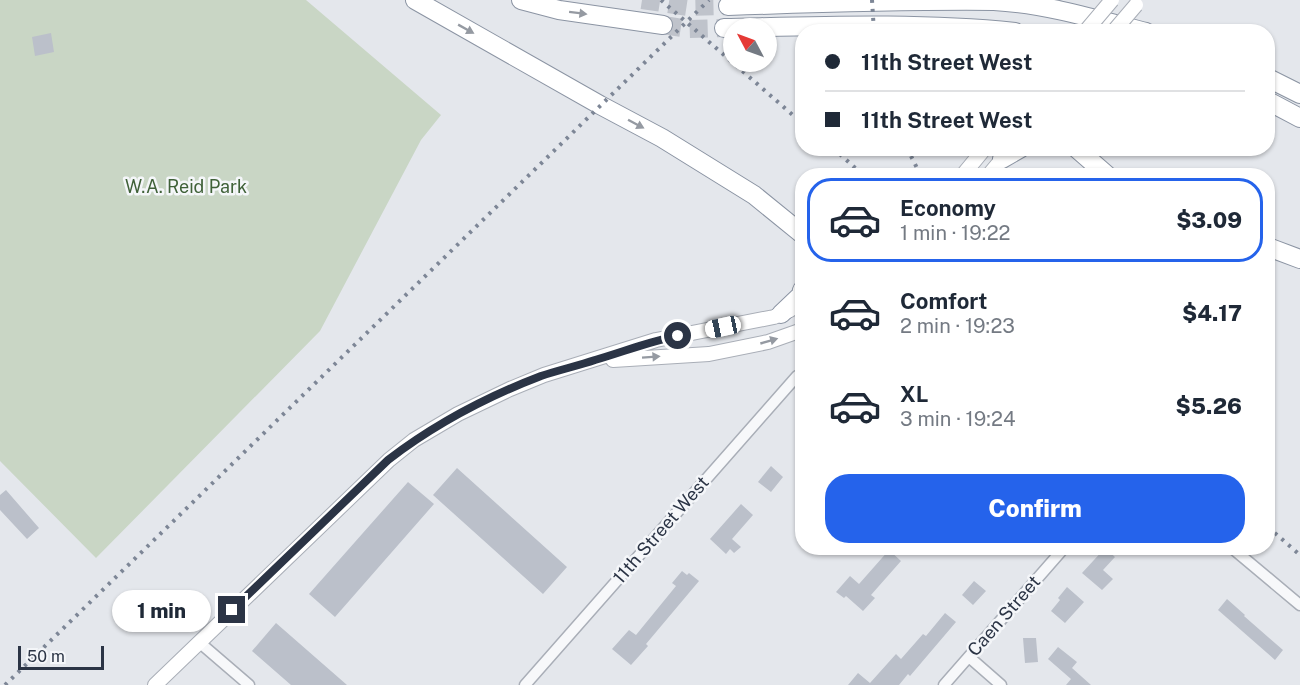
<!DOCTYPE html>
<meta charset="utf-8">
<style>
:root{--surface:#fff;--page:#f2f2f3;--text:#1f2937;--muted:#747a83;--line:#e0e1e3;--accent:#2563eb}
body{margin:0;font-family:"Public Sans",sans-serif;background:var(--page);color:var(--text);height:100vh;display:flex;flex-direction:column;font-size:22px;white-space:nowrap}
*{box-sizing:border-box;margin:0}
p{font-size:20px;color:var(--muted)}
.icon{flex:none;width:33px;height:33px;fill:none;stroke:currentColor;stroke-width:2;stroke-linecap:round;stroke-linejoin:round}
.map{position:relative;flex:1;overflow:hidden}
.details{position:absolute;left:795px;top:168px;width:480px;height:387px;display:flex;flex-direction:column;background:var(--surface);border-radius:24px;box-shadow:0 2px 4px #0004}
.details>*{flex:none}
.guide{position:absolute;left:795px;top:24px;width:480px;height:132px;border-radius:24px;box-shadow:0 2px 4px #0004;display:grid;align-content:center;height:132px;padding:0 30px;background:var(--surface)}
.needle{width:39px;rotate:311deg}
.buttons{position:absolute;left:723px;top:18px;display:grid;gap:12px}
.buttons a{display:grid;place-items:center;width:54px;height:54px;border-radius:50%;background:var(--surface);box-shadow:0 2px 4px #0004;font-size:30px}
.scale{position:absolute;left:18px;bottom:15px;width:86px;box-sizing:border-box;padding-left:6px;border:3px solid #2b3445;border-top:0;font-size:16px;line-height:21px;white-space:nowrap;color:#2b3445;-webkit-text-stroke:4px #f4f6f9;paint-order:stroke}
.end{position:absolute;width:27px;height:27px;margin:-14px;border:8px solid #2b3445;background:#fff;box-shadow:0 0 0 3px #fff}
.from{border-radius:50%}
.bubble{position:absolute;height:42px;border-radius:21px;background:var(--surface);box-shadow:0 2px 4px #0004;font-size:20px;font-weight:800;line-height:42px;text-align:center}
.car{position:absolute;width:18px;height:36px;margin:-18px -9px;border-radius:8px;box-shadow:0 0 4px 2px #0007;background:linear-gradient(#fff 24%,#345 0 40%,#fff 0 76%,#345 0 86%,#fff 0)}
.guide b{display:flex;align-items:center;gap:21px;height:57px;font-size:22px}
.guide b+b{border-top:2px solid var(--line)}
.guide i{width:15px;height:15px;background:var(--text)}
ul{padding:10px 0 0;list-style:none}
li{display:flex;align-items:center;gap:18px;height:84px;margin:0 12px 9px;padding:0 18px;border:3px solid transparent;border-radius:24px}
li div{flex:1}
li b{display:block;font-size:22px}
li em{font-style:normal;font-weight:800}
li.active{border-color:var(--accent)}
li>.icon{width:54px;height:54px;stroke-width:1.5}
.cta{display:flex;gap:12px;margin-top:auto;padding:12px 30px}
.cta a{flex:1;height:69px;border-radius:24px;background:var(--accent);color:#fff;font-size:24px;font-weight:800;line-height:69px;text-align:center}
.map>svg:first-child{display:block}
.green{fill:#c9d6c5}
.building{fill:#bbc0ca}
.lines{fill:none;stroke-linecap:round;stroke-linejoin:round}
.motorway-tunnel{stroke:#bfc3cb;stroke-width:18;stroke-dasharray:18 9;stroke-linecap:butt}
.minor-casing{stroke:#a9aeb7;stroke-width:13}
.secondary-casing{stroke:#a9aeb7;stroke-width:16}
.motorway-casing{stroke:#8b94a3;stroke-width:20}
.minor{stroke:#f7f8fa;stroke-width:10}
.secondary{stroke:#fff;stroke-width:14}
.motorway{stroke:#fff;stroke-width:18}
.rail{stroke:#7d8696;stroke-width:4;stroke-dasharray:3 6;stroke-linecap:butt}
.secondary-bridge-casing{stroke:#a9aeb7;stroke-width:16;stroke-linecap:butt}
.secondary-bridge{stroke:#fff;stroke-width:14}
.oneway{fill:#959aa2}
.route{stroke:#2b3445;stroke-width:8}
.labels{text-anchor:middle;stroke-width:5;stroke-linejoin:round;paint-order:stroke}
.park-label{font-size:18px;fill:#3f6138;stroke:#f4f6f9}
.street-label{font-size:18px;fill:#2b3445;stroke:#f4f6f9}
</style>
<div class="map">
<svg width="1300" height="685" viewBox="0 0 1300 685">
<rect width="100%" height="100%" fill="#e4e7ec"/>
<path class="green" d="M0,0H306L441,115L421,140L320,331L96,558L0,461Z"/>
<path class="building" d="M51,33L54,52L35,56L32,37Z
M771,466L783,477L771,492L758,482Z
M457,468L567,567L543,594L433,495Z
M408,482L434,504L335,617L309,594Z
M6,490L39,528L27,539L0,510V495Z
M741,504L753,515L732,539L741,547L734,553L730,549L726,554L710,539Z
M1105,548L1115,557L1103,570L1113,579L1102,590L1082,573Z
M889,550L901,561L871,595L875,598L863,611L846,596L844,598L836,592L850,576L859,584Z
M682,571L687,575L689,573L699,581L646,644L648,646L631,665L612,649L629,630L636,635L676,586L672,583Z
M974,581L986,591L973,605L962,595Z
M1067,587L1084,602L1065,623L1051,611L1060,600L1058,598Z
M1227,599L1245,615L1244,616L1283,650L1275,660L1218,610Z
M945,613L956,622L910,676L908,674L899,685H848L858,673L870,683L896,654L901,659L923,634L926,636Z
M276,623L347,685H291L252,651Z
M1023,638H1036L1038,662L1025,663Z
M1058,647L1077,662L1072,668L1091,685H1066L1071,679L1048,659Z"/>
<g class="lines">
<path class="motorway-tunnel" d="M642,0L688,7L728,6
M663,25L689,29L724,28"/>
<defs>
<path id="minor" d="M1232,548L1300,605
M199,642L249,685
M969,657L1001,685
M525,685L797,376
M944,685L1064,548"/>
<path id="secondary" d="M962,176L985,148
M988,176L1008,152
M613,360L709,354L768,342L802,330
M155,685L389,460L414,440L458,414L510,389L544,375L656,340L774,317L790,310"/>
<path id="motorway" d="M415,0L600,105L662,138L754,195L802,234
M521,0L559,10L663,25
M728,6C816,3 906,0 994,1C1046,4 1096,19 1146,32
M724,28C821,26 918,22 1015,32
M1268,78L1300,94
M1268,101L1300,118
M1076,148L1108,176
M1002,159L1021,148
M1268,247L1300,259
M781,314L801,295L802,290"/>
</defs>
<use href="#minor" class="minor-casing"/>
<use href="#secondary" class="secondary-casing"/>
<use href="#motorway" class="motorway-casing"/>
<use href="#minor" class="minor"/>
<use href="#secondary" class="secondary"/>
<use href="#motorway" class="motorway"/>
<path class="rail" d="M661,0L802,123
M872,0L874,32
M833,148L864,176
M907,148L921,176
M1268,527L1300,555
M5,685L709,0"/>
<defs>
<path id="secondary-bridge" d="M1085,32L1112,0
M1113,32L1136,5"/>
</defs>
<use href="#secondary-bridge" class="secondary-bridge-casing"/>
<use href="#secondary-bridge" class="secondary-bridge"/>
</g>
<defs><path id="oneway-solid" d="M-6-.8H1V-3.2L6.5 0L1 3.2V.8H-6Z" transform="scale(1.5)"/></defs>
<g class="oneway">
<use href="#oneway-solid" transform="translate(578 13) rotate(7)"/>
<use href="#oneway-solid" transform="translate(466 29) rotate(29)"/>
<use href="#oneway-solid" transform="translate(636 124) rotate(28)"/>
<use href="#oneway-solid" transform="translate(769 341) rotate(-16)"/>
<use href="#oneway-solid" transform="translate(651 357) rotate(-4)"/>
</g>
<g class="lines">
<path class="route" d="M232,610L388,460C435,424 486,397 541,376C559,370 577,366 595,360C623,352 650,341 678,336"/>
</g>
<g class="labels">
<g class="park-label">
<text x="186" y="193">W.A. Reid Park</text>
</g>
<g class="street-label">
<text transform="translate(661 530) rotate(-49)" y="6">11th Street West</text>
<text transform="translate(1004 616) rotate(-49)" y="6">Caen Street</text>
</g>
</g>
</svg>
<div class="buttons">
<a><svg class="needle" viewBox="-14 -14 28 28"><path d="M0-13l5 13h-10z" fill="#e53935"/><path d="M0 13l5-13h-10z" fill="#747a83"/></svg></a>
</div>
<div class="scale">50 m</div>
<i class="end from" style="left:678px;top:336px"></i>
<i class="end" style="left:232px;top:610px"></i>
<div class="bubble" style="left:112px;top:590px;width:99px">1 min</div>
<i class="car" style="left:723px;top:327px;rotate:258deg"></i>
<div class="guide">
<b><i class="from"></i>11th Street West</b>
<b><i></i>11th Street West</b>
</div>
<section class="details">
<ul>
<li class="active"><svg class="icon" aria-label="car" viewBox="0 0 24 24"><path d="M5 17H2v-5l4-1 3-4h7l3 4 3 1v5h-3M9 17h6M6 11h13"/><circle cx="7" cy="17" r="2"/><circle cx="17" cy="17" r="2"/></svg><div><b>Economy</b><p>1 min · 19:22</p></div><em>$3.09</em></li>
<li><svg class="icon" aria-label="car" viewBox="0 0 24 24"><path d="M5 17H2v-5l4-1 3-4h7l3 4 3 1v5h-3M9 17h6M6 11h13"/><circle cx="7" cy="17" r="2"/><circle cx="17" cy="17" r="2"/></svg><div><b>Comfort</b><p>2 min · 19:23</p></div><em>$4.17</em></li>
<li><svg class="icon" aria-label="car" viewBox="0 0 24 24"><path d="M5 17H2v-5l4-1 3-4h7l3 4 3 1v5h-3M9 17h6M6 11h13"/><circle cx="7" cy="17" r="2"/><circle cx="17" cy="17" r="2"/></svg><div><b>XL</b><p>3 min · 19:24</p></div><em>$5.26</em></li>
</ul>
<div class="cta"><a>Confirm</a></div>
</section>
</div>
